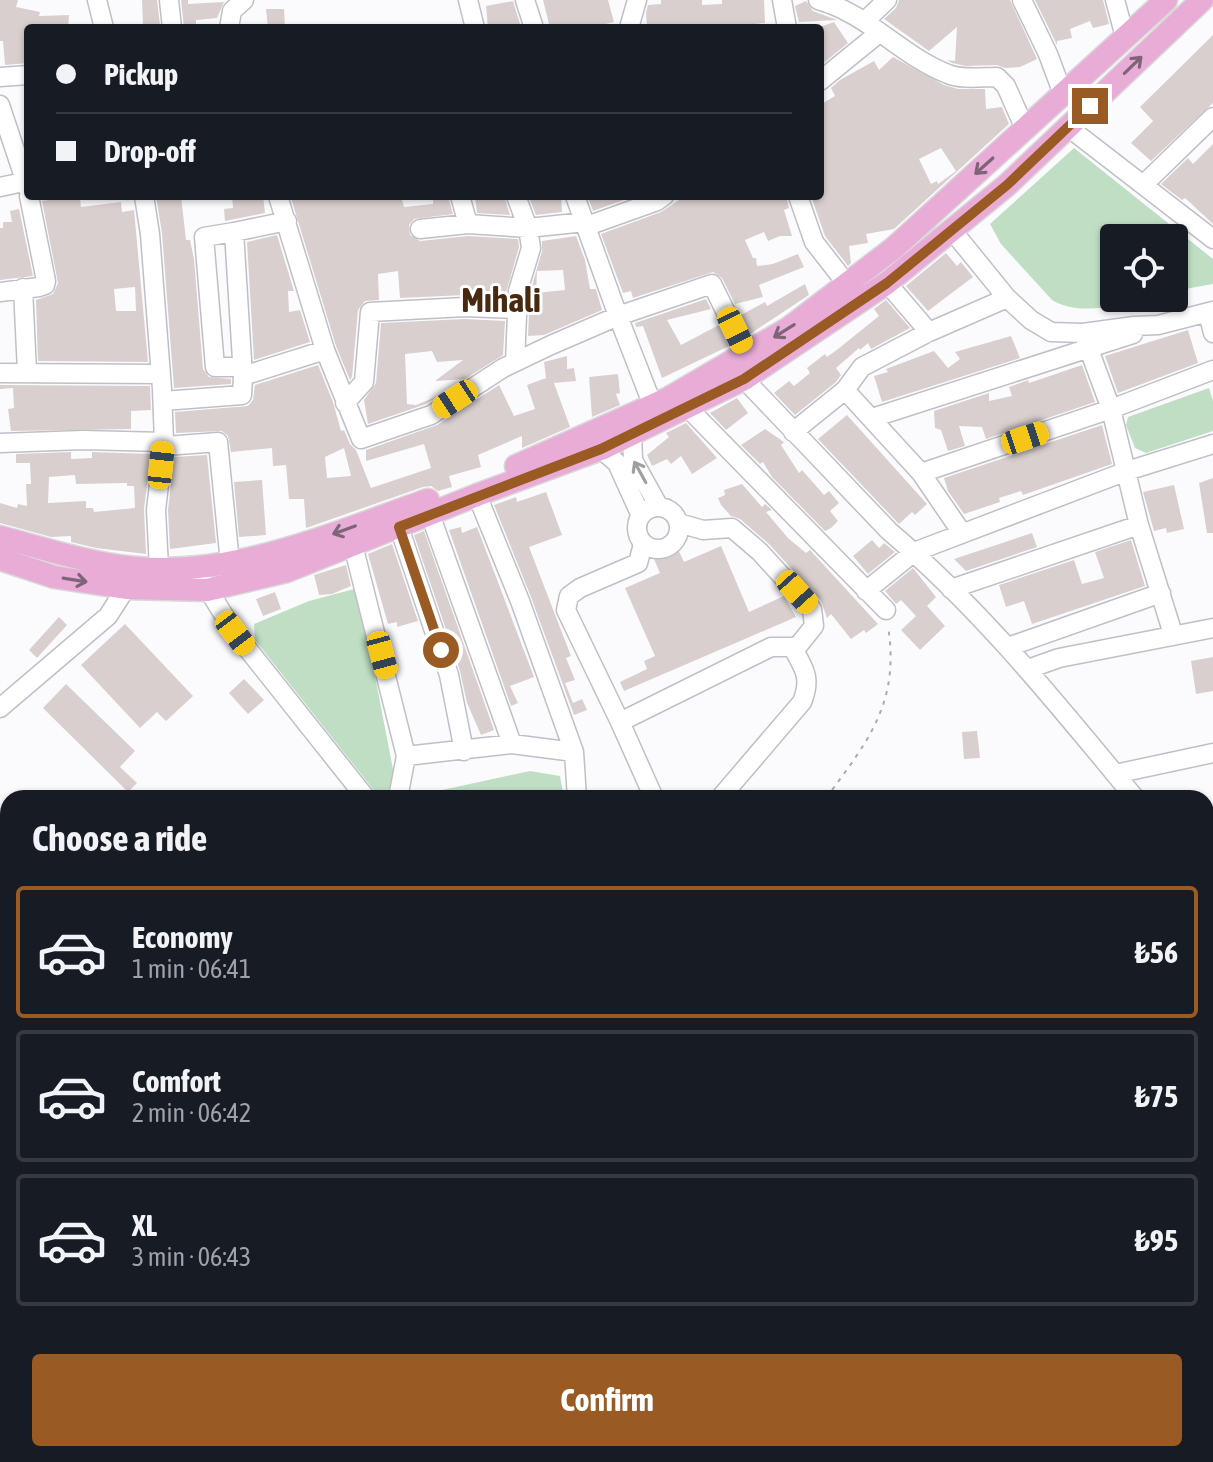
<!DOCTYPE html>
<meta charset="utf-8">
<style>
:root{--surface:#171b24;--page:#20242c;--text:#f1f3f6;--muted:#9ea1a6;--line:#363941;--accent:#9a5a23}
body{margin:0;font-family:"Asap Condensed",sans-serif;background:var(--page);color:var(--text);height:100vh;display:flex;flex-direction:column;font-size:30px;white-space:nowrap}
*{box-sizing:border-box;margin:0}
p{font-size:26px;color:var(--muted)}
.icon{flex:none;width:44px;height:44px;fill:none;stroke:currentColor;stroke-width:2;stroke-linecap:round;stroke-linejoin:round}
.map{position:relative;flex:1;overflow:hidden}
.side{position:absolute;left:0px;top:790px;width:1214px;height:672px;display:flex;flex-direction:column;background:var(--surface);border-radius:24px 24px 0 0;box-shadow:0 2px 6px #0004}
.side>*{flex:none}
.guide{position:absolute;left:24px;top:24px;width:800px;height:176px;border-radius:8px;box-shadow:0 2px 6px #0004;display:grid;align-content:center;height:176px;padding:0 32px;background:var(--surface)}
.tools{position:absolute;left:1100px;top:224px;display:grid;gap:16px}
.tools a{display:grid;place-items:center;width:88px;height:88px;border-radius:8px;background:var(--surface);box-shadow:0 2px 6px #0004;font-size:40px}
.end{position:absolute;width:36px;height:36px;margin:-18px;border:10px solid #9a5a23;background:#fff;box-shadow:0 0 0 4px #fff}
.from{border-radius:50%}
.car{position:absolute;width:24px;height:48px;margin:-24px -12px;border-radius:10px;box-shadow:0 0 6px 2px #0007;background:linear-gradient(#f5c518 24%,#345 0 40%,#f5c518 0 76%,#345 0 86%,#f5c518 0)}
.guide b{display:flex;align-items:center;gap:28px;height:76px;font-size:30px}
.guide b+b{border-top:2px solid var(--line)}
.guide i{width:20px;height:20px;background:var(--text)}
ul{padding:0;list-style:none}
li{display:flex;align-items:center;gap:24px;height:132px;margin:0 16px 12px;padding:0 16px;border:4px solid var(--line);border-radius:8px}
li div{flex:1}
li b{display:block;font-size:30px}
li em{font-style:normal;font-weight:700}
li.active{border-color:var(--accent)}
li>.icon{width:72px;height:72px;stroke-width:1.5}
h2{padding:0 32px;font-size:36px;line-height:96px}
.button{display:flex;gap:16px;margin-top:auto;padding:16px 32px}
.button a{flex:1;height:92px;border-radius:8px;background:var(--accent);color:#fff;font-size:32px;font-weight:700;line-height:92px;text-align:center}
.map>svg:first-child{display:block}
.green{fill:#bfdec4}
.building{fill:#d9cfcf;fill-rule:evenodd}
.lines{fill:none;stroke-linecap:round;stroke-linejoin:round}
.minor-casing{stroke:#bfbfc7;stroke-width:21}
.major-casing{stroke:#d9d9d9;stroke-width:25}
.path{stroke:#ababae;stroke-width:2;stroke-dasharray:4 6;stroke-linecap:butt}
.minor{stroke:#fff;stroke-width:18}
.major{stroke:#e8acd7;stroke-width:22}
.oneway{stroke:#7f6479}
.oneway2{stroke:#9f9fa0}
.route{stroke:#9a5a23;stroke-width:10}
.labels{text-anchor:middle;stroke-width:6;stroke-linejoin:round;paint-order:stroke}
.district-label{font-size:34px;font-weight:bold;fill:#48290f;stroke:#fff}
</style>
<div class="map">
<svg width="1213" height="1462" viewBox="0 0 1213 1462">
<rect width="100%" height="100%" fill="#fbfbfe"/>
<path class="green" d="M1074,148L1213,259V284L1174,291V238H1114V298H1155C1123,303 1082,318 1052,300L1001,244L990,224Z
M1209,388L1213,401V431L1146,453L1135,448L1126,425L1128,417Z
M358,588L396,785L383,798H380L255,640L254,624L309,601Z
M530,771L560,776L564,798H434L433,792Z"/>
<path class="building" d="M0,0H18L16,7L40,12L39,16L69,15L68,28H28V63L5,65L3,41H0Z
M142,0H157L160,25L143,26Z
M181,0H188V4L224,2L217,18L196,20V28H184Z
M543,0H608L614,22L588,28H550Z
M661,0H702V5L722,4V0H764L765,23L755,24V28H647L646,13L648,5L661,4Z
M899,0H1010L1037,59L1020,67L1005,68L997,65L966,66L952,63L947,60L955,61L957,27L929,51L884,19L896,8Z
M1035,0H1103L1109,24L1093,28L1090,21L1070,29L1072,38L1057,41V45Z
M513,1L521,27L488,28L486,6Z
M806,1L813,11L837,20L799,22L795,6Z
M266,9H284L285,28H268Z
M834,22L848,43L820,66V27Z
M1213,35V103L1151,161L1131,143L1153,121L1140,107Z
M893,57L944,85L958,89H985L986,109L1002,107L1009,124L894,229L866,234L868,243L849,246L851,263L848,266L825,236L811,196H822L820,105L835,96L831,88L840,80L874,61L879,70ZM941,148L956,171L938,184L937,181L931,184L919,159Z
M1213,144V224L1185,198L1182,200L1161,184L1188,158L1193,164Z
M77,196L80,198L81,207L121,202L122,212L134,210L148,362L38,361L36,300L53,294L58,283L42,201ZM135,287L136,311H116L114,289Z
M156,196H181L186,240H190L194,259L203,369L209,377L231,379V384L174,388L162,233Z
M232,196H263L265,213L225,221L224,209L233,208Z
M309,196H401L404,207L433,204V197H448L453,214L414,219L409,225L410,235L420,241L468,236L518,239L519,247L506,293L501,296L465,295L400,298L398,271L378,274L379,300L365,301L358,310L352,377L350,380L336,346L291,198Z
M475,196H504L510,215L477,213Z
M532,196H561L562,212L536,215L530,200Z
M591,196H635L593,211L588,197Z
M685,196H786L789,208L784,210L792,236H780L768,241L764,232L745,240L753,258H756L757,266L773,264L798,254L804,267L759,285L763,297L735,304L722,278L713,272L633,298L631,291L623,293L601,234L661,212Z
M19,209L33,276L0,280V228H3V222H12L10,211Z
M277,235L294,291H288L289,312L300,310L310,342L254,360L247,242Z
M576,236L585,260L590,289H596L602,310L544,335L528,336L530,293L542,251V241ZM563,270L565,290L536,293L537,271Z
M946,253L957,266L961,262L973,277L928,311L906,286Z
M805,284L809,295L750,334L741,315L765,302L767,306Z
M706,299L711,309L667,320L681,345L719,325L729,346L662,378L643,326L636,327L635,323Z
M886,300L910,328L871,349L868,343L860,350L859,348L836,368L841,375L836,382L795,415L774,393L789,381L794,386L810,373L807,368L825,354L827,357L838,349L879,316L874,309Z
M465,319L505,321L503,355L465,379L435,381L463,360L437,362L432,351L405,354L407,404L416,405L438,396L426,404L368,424L364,400L376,383L381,323Z
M1188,330L1198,363L1118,393L1105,356Z
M1011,336L1020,358L882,402L874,376L888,372L886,369L934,351L948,368L960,359L955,352Z
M567,356V369L574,368L576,381L554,383L570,427L522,448V436L478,455L481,467L449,476L452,487L438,491L431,486L423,487L309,527L306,528L304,499H289L286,465L273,466L272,448L231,452L228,436L222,431L176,433L175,412L248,406L253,400L255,385L318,365L333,402L341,431L344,430L350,444L356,450L371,488L431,468L424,444L366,461V450L437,425L499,385L514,416L535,409L527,385L546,378L544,362ZM344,448L351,476L327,478L325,457Z
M1082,365L1095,402L986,439L982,427L959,426L965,446L948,451L941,430L935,428L934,411L989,393V401L1012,396L1009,387L1028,380L1029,383Z
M618,374L620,393L616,394L620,405L592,417L589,377Z
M0,385L150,386L151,410L131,411V429L11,431L8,409L14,408L13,388L0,389Z
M737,398L748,413L726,430L710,413Z
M847,415L927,504L915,515L912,512L899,524L818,439Z
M686,423L717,458L692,474L681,456L671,464L667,459L652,466L647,455L669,437L666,433Z
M1102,425L1112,464L1023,495L1021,491L999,498L1000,502L964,514L948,491L944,478Z
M765,429L784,442L781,445L799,473L802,470L824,495L829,491L839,503L830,511L838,521L831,528L825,531L772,477L763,462L760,464L741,445Z
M71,452V459L92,458V452L151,454L144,509L146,554L96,548L71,542V536L51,537L0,523V503L17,508L18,504L27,506L26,484H31L30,463H16V454ZM75,475L76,484L127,483V486H134L135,508L94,512L93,508H86V501L48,503L49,477Z
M207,455L216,543L170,549L168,510L174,457Z
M1213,478V533H1207L1199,483Z
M262,480L266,535L239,537L234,482Z
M742,484L762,507L765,504L772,510L766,512L788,538L806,553L810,550L878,624L866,633L864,630L851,639L831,614L827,618L821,601L769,544L740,519L731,516L721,505L718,498L725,495L724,490Z
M1174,485L1184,529L1167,533L1166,528L1154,531L1143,492Z
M546,492L562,535L529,547L571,656L566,658L575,680L565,683L573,703L582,699L587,710L574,715L531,597L494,505L516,497L517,502Z
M461,527L462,533L477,527L534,677L510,686L518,703L511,706L449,530Z
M424,531L494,730L481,735L467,703L460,671L414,535Z
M1032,533L1037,547L966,571L954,559Z
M872,540L879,548L884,543L895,552L868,574L853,556Z
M1131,540L1145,586L1032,624L1024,601L1006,607L999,585L1074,560L1082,584L1104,578L1095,552Z
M392,544L418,621L397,627V622L388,624L368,554Z
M721,546L749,612L784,596L796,617L624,691L620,682L647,669L644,661L655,656L625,588L660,573L653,557L677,547L684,562Z
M346,565L351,586L332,594L319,595L314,575Z
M913,568L936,597L927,606L945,626L920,650L901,630L916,616L901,600L896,604L885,591Z
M275,592L281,609L263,616L256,599Z
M59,617L67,625L37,658L29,650Z
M125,624L193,696L166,721L157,712L140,728L81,665Z
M1213,657V691L1196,694L1191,661Z
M244,679L264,700L248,714L229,693Z
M66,684L135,751L120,767L137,783L128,792L43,708Z
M977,731L980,758L964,759L962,732Z"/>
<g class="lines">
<defs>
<path id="minor" d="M97,0L104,28
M169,0L172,28
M468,0L475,28
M525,0L534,28
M782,0L787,28
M818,0C867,13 901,56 948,74C962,80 982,77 997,77L1006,86L1025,129
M1022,0L1048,54L1063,94
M1115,0L1125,37
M865,21L887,0
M229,28L232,11L244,0
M629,28L637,0
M0,77L28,75
M820,81L879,33
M0,105L28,189
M1068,127L1213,239
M1143,185L1213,117
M0,187L28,181
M144,196L150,234L162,389L164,442L156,510L159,568
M278,196L325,350L361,439L431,415L503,368L551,345L618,316L712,284L746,353
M460,196L468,224
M575,196L618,316L653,406
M798,196L814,242L846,283
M587,226L657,201L664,196
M420,229L468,224L528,228L516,196
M951,229L1007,298L1031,320L1051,332L1083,333L1134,326L1158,325L1213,311
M234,232L204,237L215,367H242
M887,283L929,332
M23,288L27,372
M0,292L39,287L45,285L46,281L29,196
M1208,313L1213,333
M1083,333L1111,409L1139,525L1173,634
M515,362L518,291L531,248L528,228L585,222
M0,373L160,374
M243,376L325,350
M744,379L889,531C982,610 1058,705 1135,798
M845,390L921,473L962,533
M163,401L242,395L243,376L234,232L287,221
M345,403L364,382L370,312L465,307L516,309
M688,408L886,610
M872,418L1133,334
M793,432L845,390L862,367L929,332L1007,298
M632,434L633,460L659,507
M0,443L83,440L164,442L166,446L218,442L231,573
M601,449L617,463L641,516
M921,473L1111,409L1213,370
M477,495L520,601L574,752L577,798
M637 528a21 21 0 1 1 42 0a21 21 0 1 1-42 0Z
M430,514L512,744
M679,523L703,530L732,528L760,552L812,609L814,626L794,651
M399,527L449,675L464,751
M353,545L406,756L398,798
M202,580L235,633L366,798
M951,589L1139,525
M866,591L914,552L1127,471L1213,444
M1008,647L1161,593
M1028,669L1059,658L1213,628
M0,708L108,616L126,588
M620,722L566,610L569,596L580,588L638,563L643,544
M406,756L512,744L574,752
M1115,774L1213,753
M654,798L620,722L771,647H792C804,668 812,678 802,702L720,798
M1206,883L1213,892
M0,1336L8,1332
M1206,1366L1213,1365
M0,1391L8,1390
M1206,1393L1213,1392
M0,1409L8,1408
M0,1436L8,1435
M108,1454V1462
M124,1454V1462
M639,1454L641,1462
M671,1462L715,1454
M805,1462L852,1454"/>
<path id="major" d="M516,466L667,399L789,328L894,248L1166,0
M0,537C35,546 71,558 107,564C219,585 325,536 428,500
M0,559L54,577L126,588L207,590L287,571L477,495L601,449L744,379L887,283L1007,185L1202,0"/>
</defs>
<use href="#minor" class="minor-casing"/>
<use href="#major" class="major-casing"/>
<path class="path" d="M826,798C869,740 900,702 888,626"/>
<use href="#minor" class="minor"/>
<use href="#major" class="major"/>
</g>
<defs><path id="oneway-shaft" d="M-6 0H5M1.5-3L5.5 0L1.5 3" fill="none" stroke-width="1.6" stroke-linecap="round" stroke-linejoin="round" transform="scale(2)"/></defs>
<g class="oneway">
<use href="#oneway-shaft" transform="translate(1133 65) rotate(-44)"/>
<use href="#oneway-shaft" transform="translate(984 166) rotate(138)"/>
<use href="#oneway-shaft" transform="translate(784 331) rotate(148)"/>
<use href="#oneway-shaft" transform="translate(344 530) rotate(160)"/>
<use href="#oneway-shaft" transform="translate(75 580) rotate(9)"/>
</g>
<use class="oneway2" href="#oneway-shaft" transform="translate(640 472) rotate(-119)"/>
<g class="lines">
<path class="route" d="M441,650L399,527L601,449L744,379L887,283L1007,185L1090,106"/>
</g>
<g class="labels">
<g class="district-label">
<text x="501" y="312">Mıhali</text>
</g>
</g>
</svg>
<div class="tools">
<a><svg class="icon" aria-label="locate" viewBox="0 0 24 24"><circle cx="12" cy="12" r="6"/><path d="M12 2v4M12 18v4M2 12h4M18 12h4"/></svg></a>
</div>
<i class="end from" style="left:441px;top:650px"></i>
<i class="end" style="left:1090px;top:106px"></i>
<i class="car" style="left:735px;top:330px;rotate:154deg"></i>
<i class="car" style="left:455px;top:399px;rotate:237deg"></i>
<i class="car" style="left:1025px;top:438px;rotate:72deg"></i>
<i class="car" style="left:161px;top:465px;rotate:6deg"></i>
<i class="car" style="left:797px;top:592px;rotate:138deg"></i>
<i class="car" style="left:235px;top:633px;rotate:143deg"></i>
<i class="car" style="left:382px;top:655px;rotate:165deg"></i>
<div class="guide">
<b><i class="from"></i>Pickup</b>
<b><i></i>Drop-off</b>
</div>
<section class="side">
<h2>Choose a ride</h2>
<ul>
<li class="active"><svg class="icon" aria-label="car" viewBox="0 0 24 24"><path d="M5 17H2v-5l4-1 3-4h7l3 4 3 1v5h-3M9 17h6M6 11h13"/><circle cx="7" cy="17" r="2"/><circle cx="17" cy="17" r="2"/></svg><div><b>Economy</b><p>1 min · 06:41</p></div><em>₺56</em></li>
<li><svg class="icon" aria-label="car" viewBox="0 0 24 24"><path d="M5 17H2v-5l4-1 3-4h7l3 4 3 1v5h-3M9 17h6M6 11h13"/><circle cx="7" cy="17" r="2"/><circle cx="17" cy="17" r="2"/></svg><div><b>Comfort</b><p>2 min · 06:42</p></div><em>₺75</em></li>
<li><svg class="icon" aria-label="car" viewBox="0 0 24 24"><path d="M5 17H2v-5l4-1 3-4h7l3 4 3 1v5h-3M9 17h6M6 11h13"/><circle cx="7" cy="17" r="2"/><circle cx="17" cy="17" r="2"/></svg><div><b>XL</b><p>3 min · 06:43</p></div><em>₺95</em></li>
</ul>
<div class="button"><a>Confirm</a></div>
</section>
</div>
